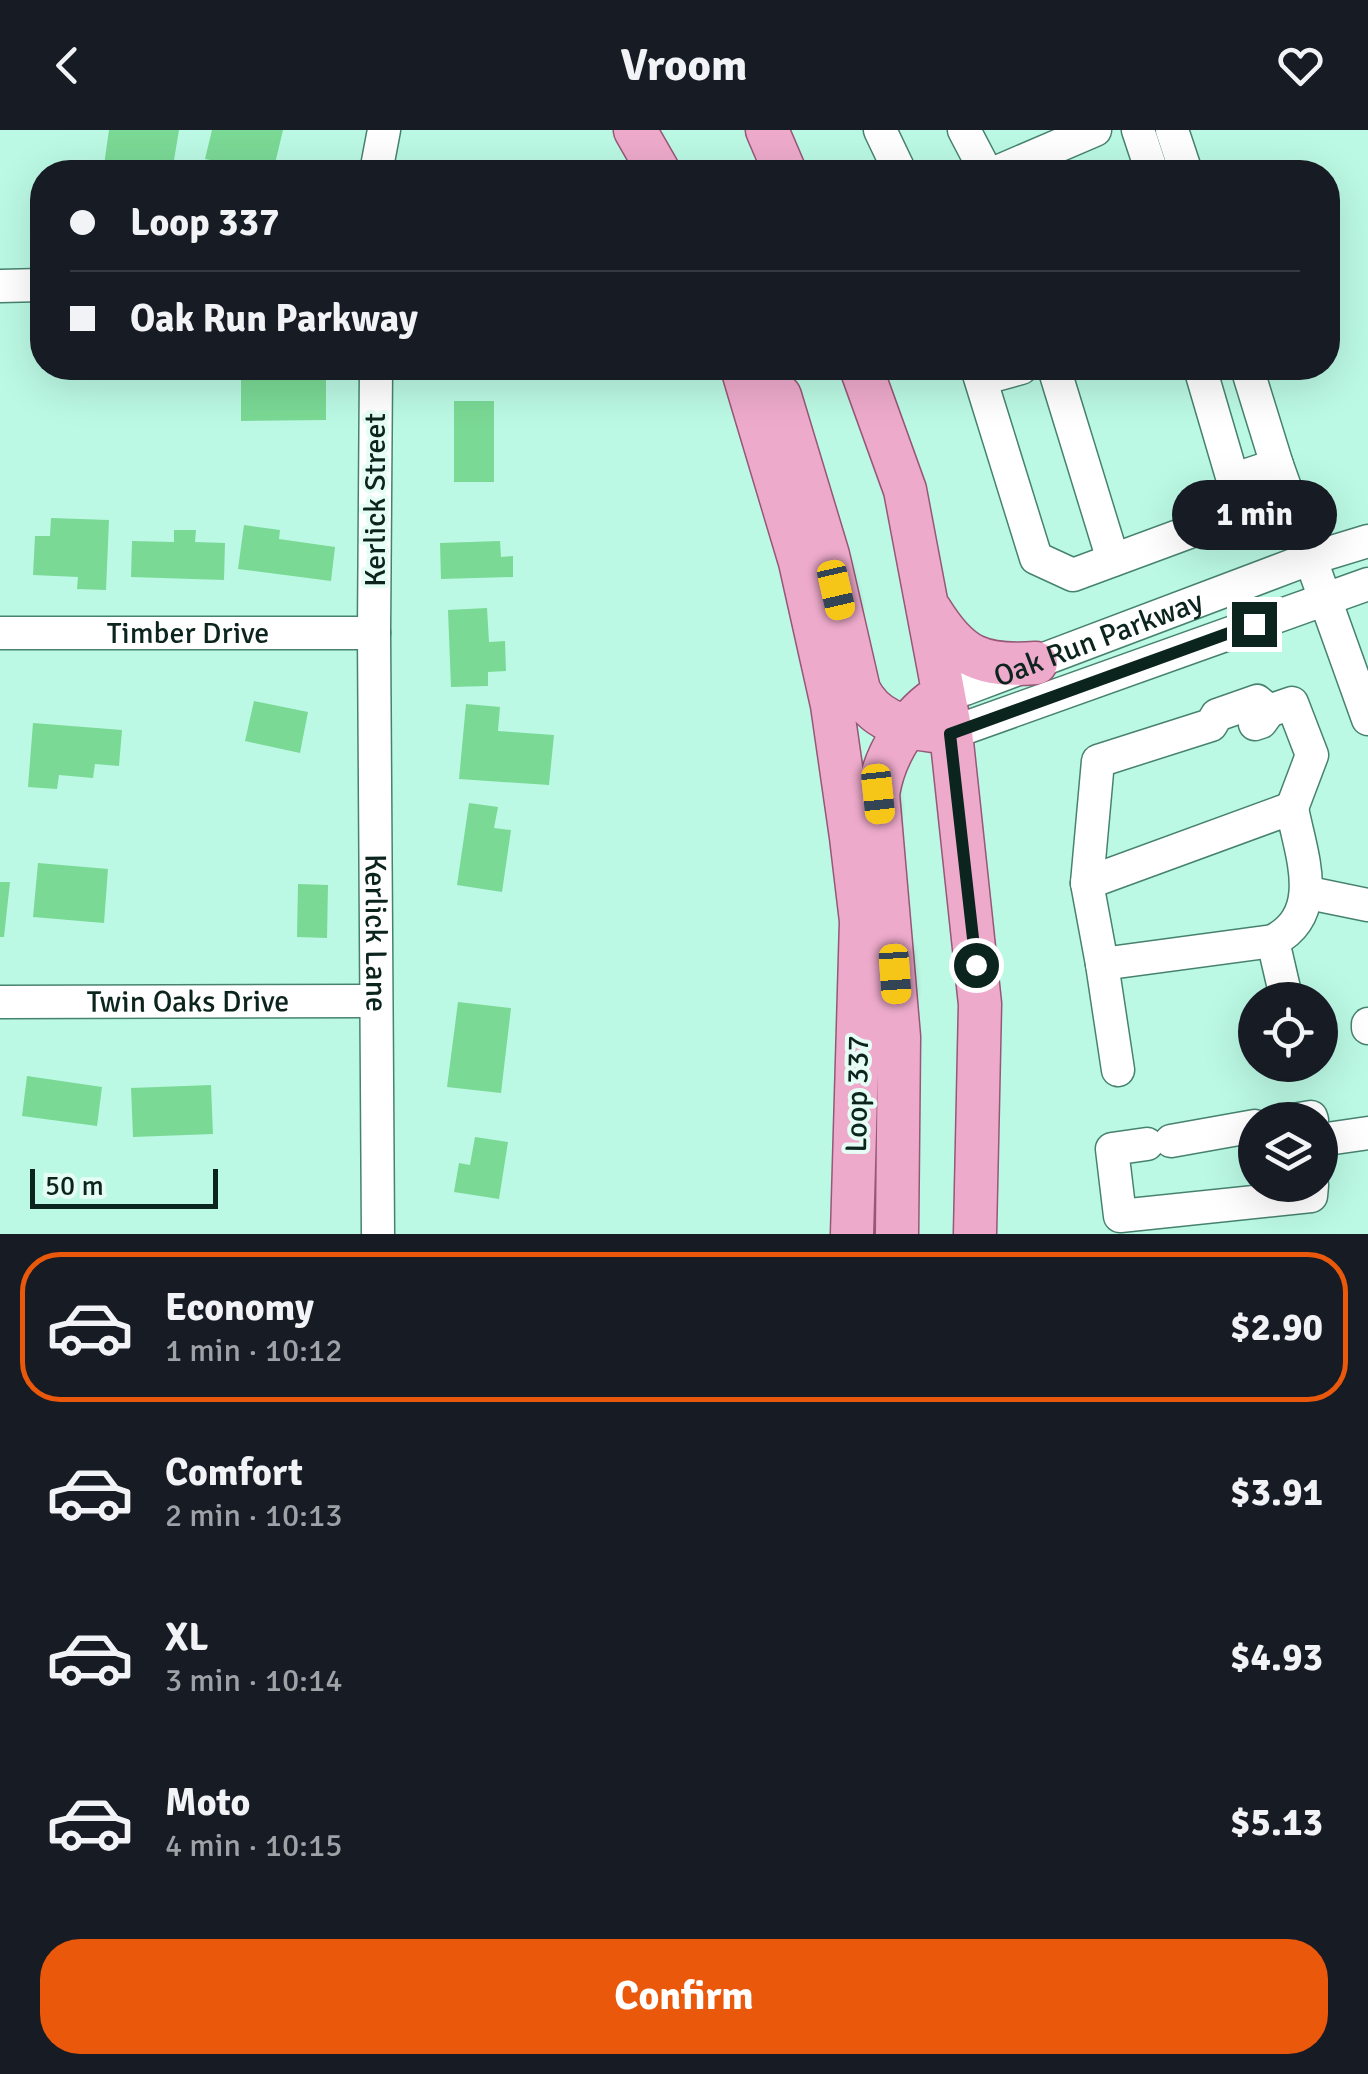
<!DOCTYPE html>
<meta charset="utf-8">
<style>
:root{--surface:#171b24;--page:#242831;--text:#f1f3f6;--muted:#9ea1a6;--line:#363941;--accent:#ea580c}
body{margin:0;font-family:Signika,sans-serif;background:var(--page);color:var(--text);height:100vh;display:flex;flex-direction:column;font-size:38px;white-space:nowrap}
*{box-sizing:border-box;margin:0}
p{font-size:32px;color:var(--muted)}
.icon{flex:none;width:55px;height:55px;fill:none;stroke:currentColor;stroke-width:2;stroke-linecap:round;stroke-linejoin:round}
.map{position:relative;height:1104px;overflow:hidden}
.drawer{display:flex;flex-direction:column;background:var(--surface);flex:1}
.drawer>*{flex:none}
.hud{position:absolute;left:30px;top:30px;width:1310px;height:220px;border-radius:40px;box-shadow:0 10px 40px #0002;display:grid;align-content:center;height:220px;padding:0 40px;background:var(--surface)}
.buttons{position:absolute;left:1238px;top:852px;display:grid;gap:20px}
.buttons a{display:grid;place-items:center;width:100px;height:100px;border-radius:50%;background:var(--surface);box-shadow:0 10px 40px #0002;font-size:50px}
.scale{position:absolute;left:30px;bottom:25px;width:188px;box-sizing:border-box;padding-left:10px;border:5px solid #0b241d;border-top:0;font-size:28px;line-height:35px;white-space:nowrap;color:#0b241d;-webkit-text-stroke:8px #e5fdf4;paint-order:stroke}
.end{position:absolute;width:45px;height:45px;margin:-22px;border:12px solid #0b241d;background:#fff;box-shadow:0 0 0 5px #fff}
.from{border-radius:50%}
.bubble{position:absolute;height:70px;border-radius:35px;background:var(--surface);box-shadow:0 10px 40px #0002;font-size:32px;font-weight:700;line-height:70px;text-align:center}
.car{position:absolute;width:30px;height:60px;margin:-30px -15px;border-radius:12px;box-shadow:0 0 8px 2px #0007;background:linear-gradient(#f5c518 24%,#345 0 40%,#f5c518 0 76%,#345 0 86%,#f5c518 0)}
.hud b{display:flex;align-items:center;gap:35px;height:95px;font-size:38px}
.hud b+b{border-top:2px solid var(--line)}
.hud i{width:25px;height:25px;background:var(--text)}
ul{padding:18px 0 0;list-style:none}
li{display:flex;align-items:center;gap:30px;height:150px;margin:0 20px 15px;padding:0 20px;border:5px solid transparent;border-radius:40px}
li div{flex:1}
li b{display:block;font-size:38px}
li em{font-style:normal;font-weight:700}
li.selected{border-color:var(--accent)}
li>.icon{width:90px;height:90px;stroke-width:1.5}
.primary-button{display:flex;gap:20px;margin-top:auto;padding:20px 40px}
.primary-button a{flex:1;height:115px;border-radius:40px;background:var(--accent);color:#fff;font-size:40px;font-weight:700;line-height:115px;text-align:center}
header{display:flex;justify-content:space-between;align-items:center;height:130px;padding:0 40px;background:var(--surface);font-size:45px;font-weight:700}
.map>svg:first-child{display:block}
.building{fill:#7ad995}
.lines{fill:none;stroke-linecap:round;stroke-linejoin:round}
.minor-casing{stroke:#478270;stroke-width:35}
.major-casing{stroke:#975777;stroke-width:45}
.minor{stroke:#fff;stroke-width:32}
.major{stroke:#eeaacb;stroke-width:42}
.route{stroke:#0b241d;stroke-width:12}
.labels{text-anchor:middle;stroke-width:8;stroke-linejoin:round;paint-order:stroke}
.street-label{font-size:30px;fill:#0b241d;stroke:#e5fdf4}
</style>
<header><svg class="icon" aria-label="back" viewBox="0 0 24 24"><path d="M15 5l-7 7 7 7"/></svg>Vroom<svg class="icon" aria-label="heart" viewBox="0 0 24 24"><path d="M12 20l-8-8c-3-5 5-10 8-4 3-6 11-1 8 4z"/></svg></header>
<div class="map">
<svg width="1368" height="1104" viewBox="0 0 1368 1104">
<rect width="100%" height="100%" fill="#bbf9e4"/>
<path class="building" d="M109,0H179L172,42H103Z
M212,0H283L273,42L205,29Z
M326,238V290L241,291V239Z
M454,271H494V352H454Z
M51,388L109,390L106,460L77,459L78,447L33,445L35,406H50Z
M244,395L280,400L279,409L335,417L331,451L238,439Z
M174,400H196L195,412L225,413L224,450L131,447L132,411L174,412Z
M500,411L501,427L513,426V447L441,449L440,413Z
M487,478L489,512L505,511L506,541L488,542V556L451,557L448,480Z
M254,571L308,582L300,623L245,611Z
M466,574L500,577L498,601L554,605L549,655L459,649Z
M33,593L122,600L119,636L95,634L93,648L59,645L57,659L28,657Z
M469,673L498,677L494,698L511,700L502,762L457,755Z
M38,733L108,739L104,793L33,787Z
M0,752H10L4,807H0Z
M298,754L328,755L327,808L297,807Z
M458,872L511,878L501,963L447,957Z
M27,946L102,957L97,996L22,986Z
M211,955L213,1004L133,1007L131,958Z
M475,1007L508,1012L499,1069L454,1062L459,1033L470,1035Z"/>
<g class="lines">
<defs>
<g id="minor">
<path d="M880,0L900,42"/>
<path d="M964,0L986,42"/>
<path d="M1138,0L1152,42"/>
<path d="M1172,0L1186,42"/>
<path d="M376,42L384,0"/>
<path d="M997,42L1095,0"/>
<path d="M0,156L42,155"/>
<path id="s1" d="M376,238L374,503L378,1104"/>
<path d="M977,238L1036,428L1073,445L1211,394L1235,357L1250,344L1277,335L1368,589"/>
<path d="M1054,238L1113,430"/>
<path d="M1200,238L1235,357"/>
<path d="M1247,238L1277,335"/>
<path d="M981,249L1021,238"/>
<path id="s2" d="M0,503H374"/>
<path id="s3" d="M943,564L965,559L1309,429L1368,411"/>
<path d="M1255,594L1261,592L1269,581L1292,573L1312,625L1292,678"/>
<path d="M951,603L1368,454"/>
<path d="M1292,678C1301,725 1326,783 1273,811L1102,834L1087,753Z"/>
<path d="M1087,753L1098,631L1211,595L1217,585L1257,571L1269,581"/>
<path d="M1309,763L1368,775"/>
<path d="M1273,811L1286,867"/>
<path d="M1102,834L1118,940"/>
<path id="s4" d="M0,872L375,871"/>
<path d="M1368,894V898"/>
<path d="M1293,990L1311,987L1312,990"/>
<path d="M1320,1010L1368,1003"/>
<path d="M1171,1011L1255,996"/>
<path d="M1147,1014L1112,1019L1120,1086L1311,1066L1312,1055"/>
</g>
<path id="major" d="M635,0L659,42
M767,0L785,42
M742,238L800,432L832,575L851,707L861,791L852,1104
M861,238L905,360L951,603L980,874L975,1104
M780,266L828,425L859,560C874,590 901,597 933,601
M931,481C960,528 982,537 1036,533
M897,1104L899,907L878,664C884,625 909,584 943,564"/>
</defs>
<use href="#minor" class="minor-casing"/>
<use href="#major" class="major-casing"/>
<use href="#minor" class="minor"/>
<use href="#major" class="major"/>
</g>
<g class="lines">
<path class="route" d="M976,835L950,604L1254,494"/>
</g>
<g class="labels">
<g class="street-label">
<text transform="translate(375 370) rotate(-90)" y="10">Kerlick Street</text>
<text dy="10" stroke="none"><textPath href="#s2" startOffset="188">Timber Drive</textPath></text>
<text dy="10" stroke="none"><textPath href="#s3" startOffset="165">Oak Run Parkway</textPath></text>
<text dy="10" stroke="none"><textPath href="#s1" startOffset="565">Kerlick Lane</textPath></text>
<text dy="10" stroke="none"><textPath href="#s4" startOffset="188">Twin Oaks Drive</textPath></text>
<text transform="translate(857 964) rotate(-89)" y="10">Loop 337</text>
</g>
</g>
</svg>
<div class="buttons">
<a><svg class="icon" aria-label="locate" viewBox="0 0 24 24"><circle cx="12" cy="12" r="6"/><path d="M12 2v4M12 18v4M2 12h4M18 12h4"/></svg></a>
<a><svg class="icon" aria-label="layers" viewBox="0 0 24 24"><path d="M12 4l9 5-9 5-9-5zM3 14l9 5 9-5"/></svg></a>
</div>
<div class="scale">50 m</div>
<i class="end from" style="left:976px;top:835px"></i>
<i class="end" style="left:1254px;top:494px"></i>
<div class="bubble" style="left:1172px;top:350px;width:165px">1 min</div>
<i class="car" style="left:836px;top:460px;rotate:167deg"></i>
<i class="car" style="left:878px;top:664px;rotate:174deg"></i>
<i class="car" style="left:895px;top:844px;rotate:176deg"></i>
<div class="hud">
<b><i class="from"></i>Loop 337</b>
<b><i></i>Oak Run Parkway</b>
</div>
</div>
<section class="drawer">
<ul>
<li class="selected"><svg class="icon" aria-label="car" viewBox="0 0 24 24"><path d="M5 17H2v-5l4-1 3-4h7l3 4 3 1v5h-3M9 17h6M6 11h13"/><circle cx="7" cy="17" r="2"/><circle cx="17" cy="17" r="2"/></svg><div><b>Economy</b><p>1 min · 10:12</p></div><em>$2.90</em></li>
<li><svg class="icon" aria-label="car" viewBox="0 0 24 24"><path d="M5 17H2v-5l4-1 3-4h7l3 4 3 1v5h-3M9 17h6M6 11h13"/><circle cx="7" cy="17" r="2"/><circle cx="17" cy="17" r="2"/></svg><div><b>Comfort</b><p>2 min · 10:13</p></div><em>$3.91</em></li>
<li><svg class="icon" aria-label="car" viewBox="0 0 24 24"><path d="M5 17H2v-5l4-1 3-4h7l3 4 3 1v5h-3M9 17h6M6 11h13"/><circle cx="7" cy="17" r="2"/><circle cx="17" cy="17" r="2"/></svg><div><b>XL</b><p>3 min · 10:14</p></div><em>$4.93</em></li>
<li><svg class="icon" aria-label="car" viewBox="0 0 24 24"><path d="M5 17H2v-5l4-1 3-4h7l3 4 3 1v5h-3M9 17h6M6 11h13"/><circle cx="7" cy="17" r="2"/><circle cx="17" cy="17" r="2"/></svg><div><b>Moto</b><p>4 min · 10:15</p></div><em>$5.13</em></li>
</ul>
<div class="primary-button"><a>Confirm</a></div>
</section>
